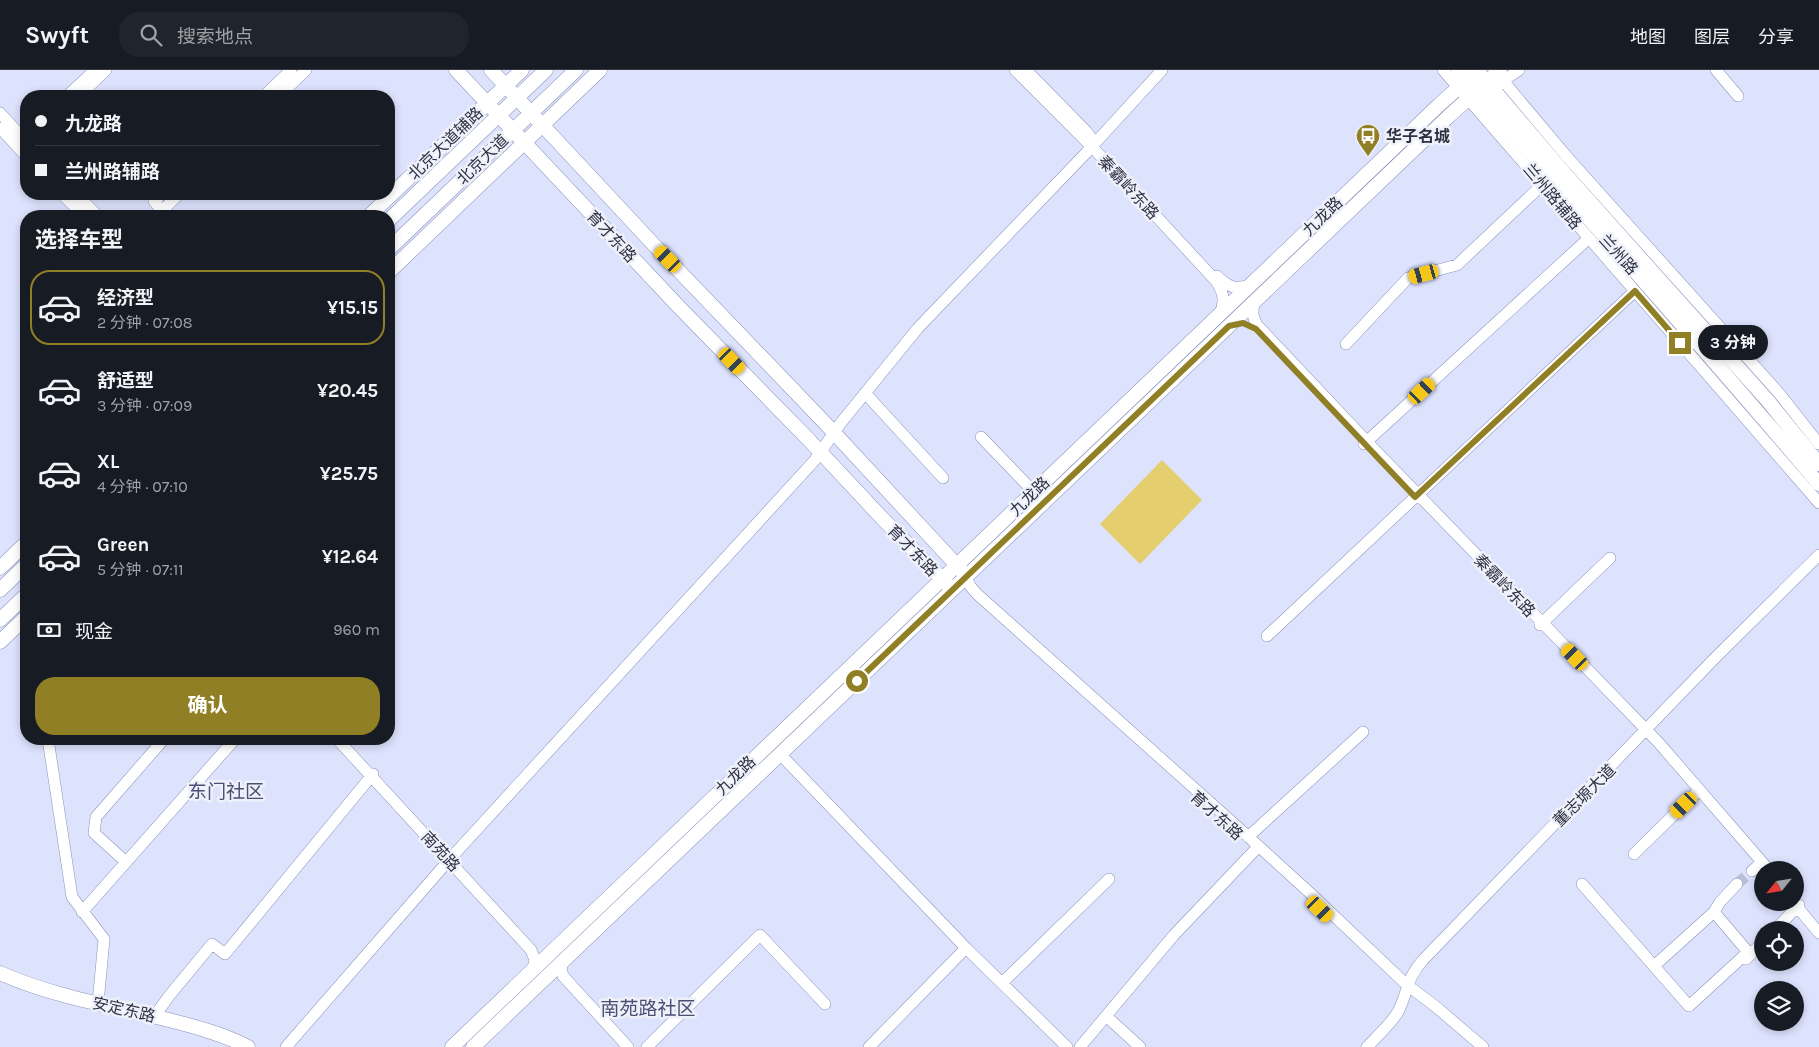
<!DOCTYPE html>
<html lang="zh">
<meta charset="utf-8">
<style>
:root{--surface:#171b24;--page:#20242c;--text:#f1f3f6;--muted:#9ea1a6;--line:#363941;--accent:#917f26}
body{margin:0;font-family:Karla,"Noto Sans SC",sans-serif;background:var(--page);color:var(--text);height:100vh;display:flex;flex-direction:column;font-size:19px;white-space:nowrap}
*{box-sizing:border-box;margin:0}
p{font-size:16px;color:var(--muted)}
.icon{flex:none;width:28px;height:28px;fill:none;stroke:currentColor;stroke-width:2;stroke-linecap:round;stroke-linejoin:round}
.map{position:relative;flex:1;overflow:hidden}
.drawer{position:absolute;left:20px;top:140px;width:375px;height:535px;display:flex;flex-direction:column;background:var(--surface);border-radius:20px;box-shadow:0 2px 8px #0003}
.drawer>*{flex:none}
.guide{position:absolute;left:20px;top:20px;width:375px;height:110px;border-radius:20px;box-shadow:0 2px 8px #0003;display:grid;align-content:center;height:110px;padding:0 15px;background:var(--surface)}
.needle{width:32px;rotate:240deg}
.tools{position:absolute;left:1754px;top:791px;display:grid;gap:10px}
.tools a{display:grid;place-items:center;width:50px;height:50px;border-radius:50%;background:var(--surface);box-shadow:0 2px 8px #0003;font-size:25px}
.end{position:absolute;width:22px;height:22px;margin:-11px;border:6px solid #917f26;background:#fff;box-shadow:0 0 0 2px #fff}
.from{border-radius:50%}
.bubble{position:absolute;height:35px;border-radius:18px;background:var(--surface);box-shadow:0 2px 8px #0003;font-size:16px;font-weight:700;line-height:35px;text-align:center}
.car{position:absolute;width:15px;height:30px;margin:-15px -8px;border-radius:6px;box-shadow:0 0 4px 1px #0007;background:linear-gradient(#f5c518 24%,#345 0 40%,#f5c518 0 76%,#345 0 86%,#f5c518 0)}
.guide b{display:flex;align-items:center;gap:18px;height:48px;font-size:19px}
.guide b+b{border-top:1px solid var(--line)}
.guide i{width:12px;height:12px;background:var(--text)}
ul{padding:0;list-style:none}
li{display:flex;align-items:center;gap:15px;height:75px;margin:0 10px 8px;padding:0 5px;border:2px solid transparent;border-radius:20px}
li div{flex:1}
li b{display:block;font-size:19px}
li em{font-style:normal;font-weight:700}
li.active{border-color:var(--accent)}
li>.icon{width:45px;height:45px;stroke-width:1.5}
h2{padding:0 15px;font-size:22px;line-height:60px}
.pay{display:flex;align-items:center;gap:12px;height:55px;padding:0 15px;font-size:19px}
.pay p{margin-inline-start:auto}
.primary-button{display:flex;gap:10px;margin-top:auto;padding:10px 15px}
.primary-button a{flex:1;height:58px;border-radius:20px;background:var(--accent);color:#fff;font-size:20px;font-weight:700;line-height:58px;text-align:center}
header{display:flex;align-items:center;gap:30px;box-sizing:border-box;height:70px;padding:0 25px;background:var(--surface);border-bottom:1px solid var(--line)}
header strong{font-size:24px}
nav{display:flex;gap:28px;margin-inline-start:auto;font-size:18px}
.search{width:350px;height:45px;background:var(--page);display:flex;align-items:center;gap:12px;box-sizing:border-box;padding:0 18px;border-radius:20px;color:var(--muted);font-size:19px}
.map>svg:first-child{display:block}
.green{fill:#e4ce6d}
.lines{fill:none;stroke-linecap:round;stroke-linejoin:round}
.minor-tunnel{stroke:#babfd8;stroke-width:11;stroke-dasharray:11 5.5;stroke-linecap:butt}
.minor-casing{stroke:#8c93bb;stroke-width:12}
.major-casing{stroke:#8c93bb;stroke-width:15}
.minor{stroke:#fff;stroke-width:11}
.major{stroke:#fff;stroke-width:14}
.route{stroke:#917f26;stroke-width:6}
.labels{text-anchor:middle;stroke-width:5;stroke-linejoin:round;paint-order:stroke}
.poi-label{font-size:16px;font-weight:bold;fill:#2e3142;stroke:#eff1fa;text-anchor:start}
.street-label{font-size:16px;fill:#2e3142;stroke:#eff1fa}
.quarter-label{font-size:19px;fill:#4a4f74;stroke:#eff1fa}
</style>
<header>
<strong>Swyft</strong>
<div class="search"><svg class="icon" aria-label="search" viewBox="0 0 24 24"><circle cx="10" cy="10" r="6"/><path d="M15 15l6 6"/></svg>搜索地点</div>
<nav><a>地图</a><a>图层</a><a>分享</a></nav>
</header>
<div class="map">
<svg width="1819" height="977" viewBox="0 0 1819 977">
<rect width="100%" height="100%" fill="#dde2fd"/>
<path class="green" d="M1162,390L1202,430L1140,494L1100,454Z"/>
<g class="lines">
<path class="minor-tunnel" d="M1737,814L1752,801"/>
<defs>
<path id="minor" d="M1015,0L1095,80L1216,211C1224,223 1225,231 1220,244
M1026,0L1086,61L1095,73
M1443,0L1819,433
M1494,0L1568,88L1778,322L1819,374
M1716,0L1738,26
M1497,15L1519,0
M67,26L95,0
M79,26L106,0
M264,26L291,0
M279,26L306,0
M0,43L26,71
M0,58L26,86
M62,124L84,146
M76,124L98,146
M162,124L154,131L162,141L179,124
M1217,206C1228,217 1235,220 1250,215
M1257,229C1251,238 1252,248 1258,256L1374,379L1658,672L1769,800
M1346,274L1408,208L1457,195L1543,114
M865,323L943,408
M981,367L1034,422
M1364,374L1589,168
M966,507L970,516L977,524L1232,752L1310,823L1407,915L1435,936L1483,977
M1540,555L1610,488
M1267,566L1635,221
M48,669L72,827L104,869L98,933
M337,669L531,880L535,890L533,899
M780,684L966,878L1067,977
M1248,767L1363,662
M1634,784L1699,720
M126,792L94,763L96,747L164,669
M1752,801L1762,792
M1582,814L1689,936L1748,882L1714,842
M1793,832L1819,863
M82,842L235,669
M1775,860L1799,835
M1746,889L1762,873
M563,892L561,898L563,906L628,977
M1654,896L1714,842L1720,832L1737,814
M1002,913L1109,809
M1106,946L1140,977
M154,947L169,926L212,874L225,884L373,704
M286,977L449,790L815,390L840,354L918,258L1086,83L1162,0
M647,977L760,865L825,934
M869,977L966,878
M1080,977L1174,865L1255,780
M1367,977C1377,966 1390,955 1398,942C1408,922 1406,909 1423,890L1714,589L1819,485"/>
<path id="major" d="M456,0L679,237L810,371L881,447L949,516
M491,0L655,176L825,353L963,502
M1458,0C1579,138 1701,274 1819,414
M1480,4L1566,105L1768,331L1819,394
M369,146L522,0
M389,150L546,0
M389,179L576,0
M389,202L600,0
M0,498L26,473
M0,520L26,495
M0,550L26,525
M0,572L26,547
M0,903C54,927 112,936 169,950C196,957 223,964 248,977
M452,977L1440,34L1478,0
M473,977L1449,46L1500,0"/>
</defs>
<use href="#minor" class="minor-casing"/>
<use href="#major" class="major-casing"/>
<use href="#minor" class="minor"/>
<use href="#major" class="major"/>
</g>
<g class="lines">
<path class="route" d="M857,611L1229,256L1243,253L1256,259L1415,427L1635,221L1680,273"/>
</g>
<defs>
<symbol id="bus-pin" viewBox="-11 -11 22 30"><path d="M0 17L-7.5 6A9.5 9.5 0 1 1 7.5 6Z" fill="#917f26" stroke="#eff1fa"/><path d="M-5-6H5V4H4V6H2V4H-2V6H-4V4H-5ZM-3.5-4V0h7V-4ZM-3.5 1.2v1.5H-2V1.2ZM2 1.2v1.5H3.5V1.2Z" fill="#fff"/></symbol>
</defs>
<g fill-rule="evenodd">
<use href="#bus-pin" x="1354" y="52" width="28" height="38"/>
</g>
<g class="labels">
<g class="poi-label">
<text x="1386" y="72">华子名城</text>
</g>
<g class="street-label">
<text transform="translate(445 73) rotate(-44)" y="6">北京大道辅路</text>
<text transform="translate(482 89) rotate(-44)" y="6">北京大道</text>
<text transform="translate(1129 117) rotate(47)" y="6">秦霸岭东路</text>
<text transform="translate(1553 126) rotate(50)" y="6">兰州路辅路</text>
<text transform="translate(1322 146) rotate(-44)" y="6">九龙路</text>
<text transform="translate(612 166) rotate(47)" y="6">育才东路</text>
<text transform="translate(1619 184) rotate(48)" y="6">兰州路</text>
<text transform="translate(1029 426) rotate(-44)" y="6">九龙路</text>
<text transform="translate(913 480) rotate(46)" y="6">育才东路</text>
<text transform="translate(1505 515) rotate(46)" y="6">秦霸岭东路</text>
<text transform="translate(735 705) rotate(-44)" y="6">九龙路</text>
<text transform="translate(1584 725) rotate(-45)" y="6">董志塬大道</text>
<text transform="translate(1217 745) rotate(42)" y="6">育才东路</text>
<text transform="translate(441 781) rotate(47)" y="6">南苑路</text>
<text transform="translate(124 939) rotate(13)" y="6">安定东路</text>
</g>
<g class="quarter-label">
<text x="226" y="728">东门社区</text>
<text x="648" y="945">南苑路社区</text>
</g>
</g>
</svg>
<div class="tools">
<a><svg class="needle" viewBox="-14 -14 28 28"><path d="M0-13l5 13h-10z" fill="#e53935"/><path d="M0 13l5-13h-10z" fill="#9ea1a6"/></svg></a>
<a><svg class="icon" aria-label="locate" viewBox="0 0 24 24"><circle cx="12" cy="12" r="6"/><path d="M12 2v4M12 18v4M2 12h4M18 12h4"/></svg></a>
<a><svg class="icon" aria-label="layers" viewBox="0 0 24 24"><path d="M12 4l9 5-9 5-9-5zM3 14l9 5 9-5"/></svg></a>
</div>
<i class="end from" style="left:857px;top:611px"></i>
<i class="end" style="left:1680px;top:273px"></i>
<div class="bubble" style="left:1698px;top:255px;width:70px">3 分钟</div>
<i class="car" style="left:668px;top:189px;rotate:316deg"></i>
<i class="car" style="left:1424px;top:204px;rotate:255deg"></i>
<i class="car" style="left:732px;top:291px;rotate:136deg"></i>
<i class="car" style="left:1422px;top:321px;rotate:47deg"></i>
<i class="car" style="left:1575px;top:587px;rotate:316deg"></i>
<i class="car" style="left:1684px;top:735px;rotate:226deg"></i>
<i class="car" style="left:1320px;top:839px;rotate:134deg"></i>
<div class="guide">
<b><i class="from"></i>九龙路</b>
<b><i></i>兰州路辅路</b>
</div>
<section class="drawer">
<h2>选择车型</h2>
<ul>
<li class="active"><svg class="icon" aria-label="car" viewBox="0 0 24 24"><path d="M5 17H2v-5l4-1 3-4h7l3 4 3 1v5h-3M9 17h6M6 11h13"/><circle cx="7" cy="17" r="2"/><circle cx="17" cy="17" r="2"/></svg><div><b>经济型</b><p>2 分钟 · 07:08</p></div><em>¥15.15</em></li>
<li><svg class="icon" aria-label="car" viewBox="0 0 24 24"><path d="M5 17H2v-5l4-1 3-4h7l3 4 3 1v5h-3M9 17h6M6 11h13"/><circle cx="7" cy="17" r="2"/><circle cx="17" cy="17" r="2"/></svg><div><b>舒适型</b><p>3 分钟 · 07:09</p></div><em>¥20.45</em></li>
<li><svg class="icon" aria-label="car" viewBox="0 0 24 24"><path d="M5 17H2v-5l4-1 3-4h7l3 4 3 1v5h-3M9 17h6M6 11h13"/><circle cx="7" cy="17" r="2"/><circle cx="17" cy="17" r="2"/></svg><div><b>XL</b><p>4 分钟 · 07:10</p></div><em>¥25.75</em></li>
<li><svg class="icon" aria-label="car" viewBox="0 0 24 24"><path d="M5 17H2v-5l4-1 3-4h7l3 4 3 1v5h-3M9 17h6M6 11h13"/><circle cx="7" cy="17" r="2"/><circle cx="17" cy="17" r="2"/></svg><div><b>Green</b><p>5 分钟 · 07:11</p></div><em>¥12.64</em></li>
</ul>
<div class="pay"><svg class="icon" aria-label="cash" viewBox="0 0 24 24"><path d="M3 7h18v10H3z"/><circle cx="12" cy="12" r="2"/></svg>现金<p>960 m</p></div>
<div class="primary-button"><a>确认</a></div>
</section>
</div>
